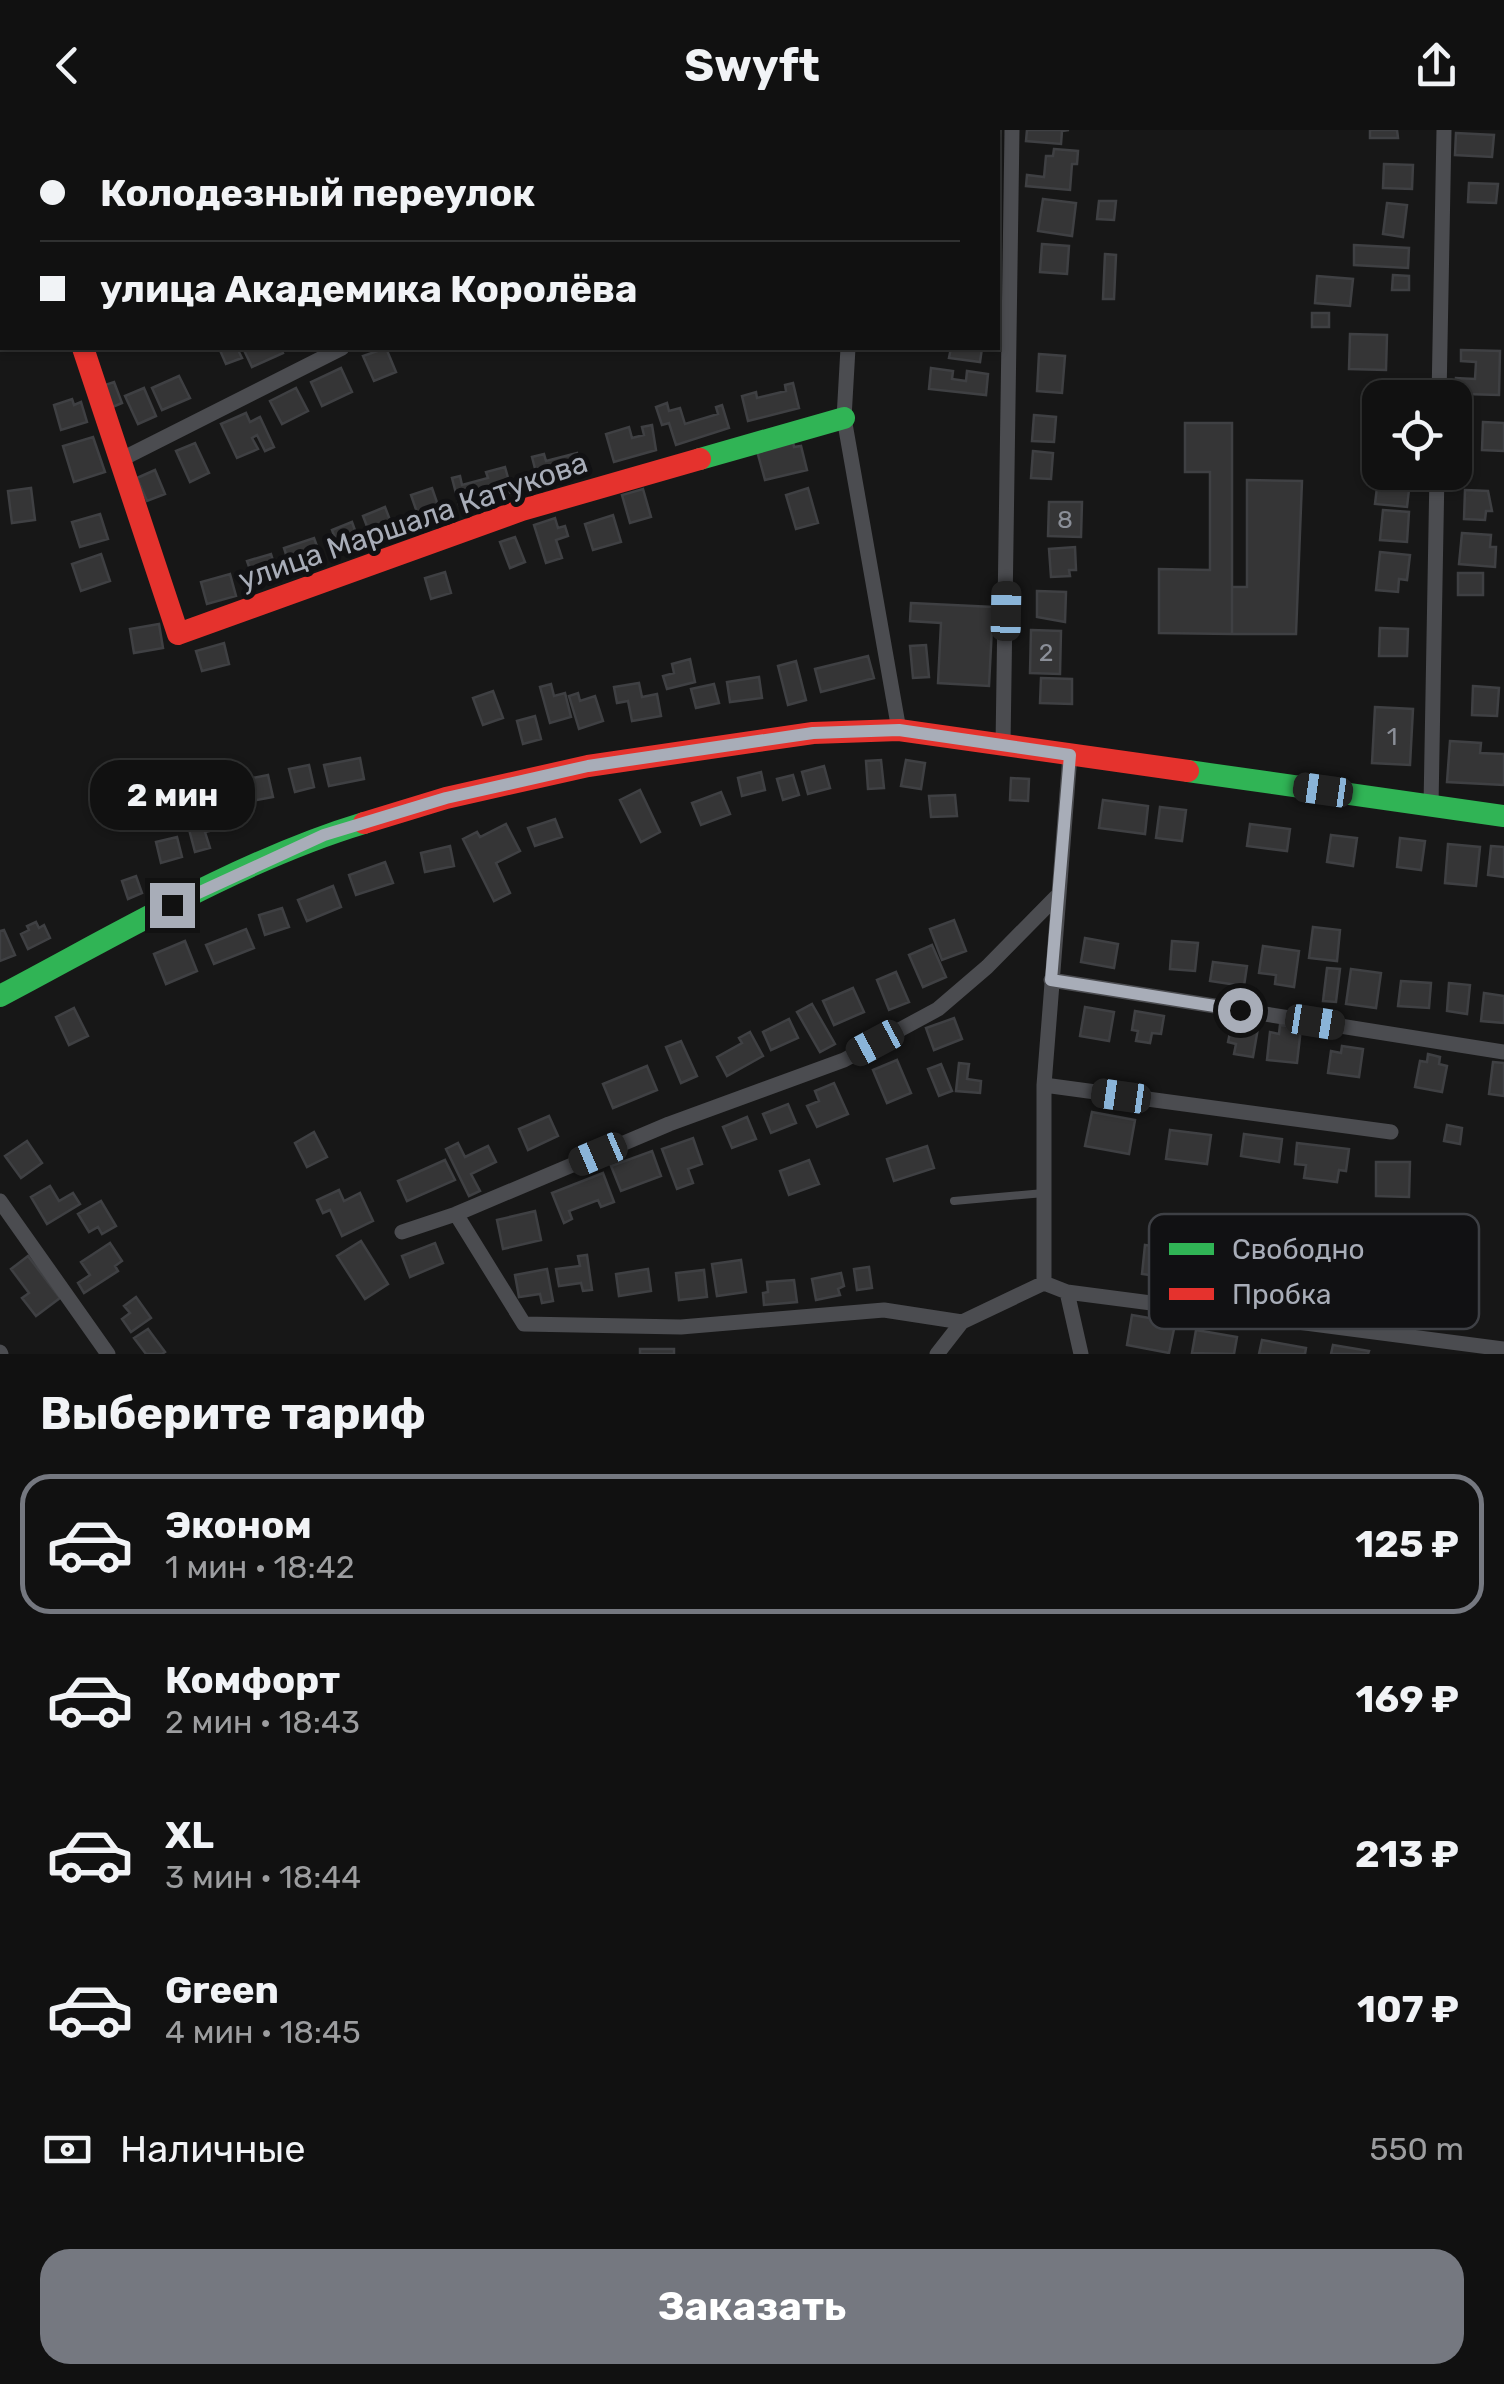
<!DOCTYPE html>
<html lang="ru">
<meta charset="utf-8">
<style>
:root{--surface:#111;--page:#1e1f1f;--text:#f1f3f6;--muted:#9c9d9f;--line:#303131;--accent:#757880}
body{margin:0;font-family:Rubik,sans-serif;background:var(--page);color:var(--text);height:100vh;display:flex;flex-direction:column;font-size:38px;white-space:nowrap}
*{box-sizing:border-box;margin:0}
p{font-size:32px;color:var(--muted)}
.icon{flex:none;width:55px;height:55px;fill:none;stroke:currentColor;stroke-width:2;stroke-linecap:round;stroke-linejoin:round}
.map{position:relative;height:1224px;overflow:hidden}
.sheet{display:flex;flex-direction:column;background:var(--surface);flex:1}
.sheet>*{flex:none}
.hud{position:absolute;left:0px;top:0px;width:1000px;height:220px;box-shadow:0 2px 8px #0004,0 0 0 2px var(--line);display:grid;align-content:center;height:220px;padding:0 40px;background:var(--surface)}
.buttons{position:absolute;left:1362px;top:250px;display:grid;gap:20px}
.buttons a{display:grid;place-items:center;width:110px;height:110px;border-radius:20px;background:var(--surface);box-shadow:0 2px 8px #0004,0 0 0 2px var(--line);font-size:50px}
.end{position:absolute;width:45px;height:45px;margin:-22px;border:12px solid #a8adb8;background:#111;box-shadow:0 0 0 5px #111}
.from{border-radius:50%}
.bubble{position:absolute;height:70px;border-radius:30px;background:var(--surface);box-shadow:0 2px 8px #0004,0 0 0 2px var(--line);font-size:32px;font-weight:700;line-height:70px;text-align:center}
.car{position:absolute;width:30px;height:60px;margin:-30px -15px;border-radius:12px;box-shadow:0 0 8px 2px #0007;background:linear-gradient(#222 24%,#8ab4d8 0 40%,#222 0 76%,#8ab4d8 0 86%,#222 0)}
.hud b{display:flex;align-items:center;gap:35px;height:95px;font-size:38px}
.hud b+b{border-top:2px solid var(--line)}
.hud i{width:25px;height:25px;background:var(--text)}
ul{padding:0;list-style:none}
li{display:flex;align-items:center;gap:30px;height:140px;margin:0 20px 15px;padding:0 20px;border:5px solid transparent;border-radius:30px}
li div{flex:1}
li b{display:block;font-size:38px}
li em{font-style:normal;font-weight:700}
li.on{border-color:var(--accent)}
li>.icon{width:90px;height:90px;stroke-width:1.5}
h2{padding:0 40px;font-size:45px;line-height:120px}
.pay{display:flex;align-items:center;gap:25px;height:110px;padding:0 40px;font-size:38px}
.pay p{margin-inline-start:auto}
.button{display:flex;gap:20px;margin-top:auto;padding:20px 40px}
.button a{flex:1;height:115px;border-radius:30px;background:var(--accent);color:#fff;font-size:40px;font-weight:700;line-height:115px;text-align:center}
header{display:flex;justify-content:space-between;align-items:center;height:130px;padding:0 40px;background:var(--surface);font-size:45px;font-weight:700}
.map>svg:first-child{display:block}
.building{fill:#353536;stroke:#3f4043;stroke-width:2.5}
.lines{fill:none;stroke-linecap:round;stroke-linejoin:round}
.lane{stroke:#4b4c50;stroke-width:8}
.street{stroke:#4b4c50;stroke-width:15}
.fast{stroke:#30b455;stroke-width:22}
.jam{stroke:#e5322d;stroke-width:22}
.route{stroke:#a8adb8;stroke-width:12}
.labels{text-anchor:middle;stroke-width:10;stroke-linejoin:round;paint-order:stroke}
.number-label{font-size:25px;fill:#8b8f98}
.street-label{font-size:30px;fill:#a8adb8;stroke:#111113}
.key{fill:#111113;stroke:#3e4045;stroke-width:2.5}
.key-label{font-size:28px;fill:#a8adb8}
</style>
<header><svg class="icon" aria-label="back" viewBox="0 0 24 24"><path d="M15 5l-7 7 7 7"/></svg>Swyft<svg class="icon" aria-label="share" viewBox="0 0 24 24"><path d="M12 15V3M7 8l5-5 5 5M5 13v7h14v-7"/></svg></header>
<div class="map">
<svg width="1504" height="1224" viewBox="0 0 1504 1224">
<rect width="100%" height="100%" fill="#171717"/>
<path class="building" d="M1027,0H1069L1062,1L1061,14L1026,11Z
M1370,0H1397L1398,8H1370Z
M1456,3L1494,5L1492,27L1455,25Z
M1054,19L1078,21L1077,34H1072L1070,60L1026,56L1027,45L1044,47L1046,26H1053Z
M1384,34L1413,35L1412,59L1383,58Z
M1469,53L1498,54L1496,73L1468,72Z
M1043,69L1076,73L1072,106L1038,101Z
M1099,71H1116L1114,90L1097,89Z
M1387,73L1407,75L1403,107L1383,104Z
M1042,114L1069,116L1067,144L1040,142Z
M1354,115L1409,118L1408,138L1354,135Z
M1105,124L1116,125L1114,169H1103Z
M1393,145L1409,146V160H1392Z
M1317,146L1353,149L1350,176L1315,173Z
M1312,183H1329V197H1312Z
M1350,204L1387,205L1386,240L1349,239Z
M219,218H237L242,228L226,234Z
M243,218H281L283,223L252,237Z
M386,218L396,242L374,251L363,226Z
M951,218H982L980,232L949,228Z
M1461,220L1500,221L1499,265L1466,264L1467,257H1456V248L1475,249L1476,232L1461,231Z
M1039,224L1065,226L1062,263L1037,261Z
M341,238L352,262L322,276L311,252Z
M931,238L953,241L952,249L966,251L967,241L988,244L986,265L929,259Z
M179,246L190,268L162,280L152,258Z
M114,252L122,273L110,278L102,256Z
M793,253L799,278L748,291L742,266L756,262L757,268L786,261L785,255Z
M144,258L156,286L138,294L125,266Z
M296,258L308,281L282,294L270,271Z
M72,269L74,275L81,272L87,292L61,300L54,275Z
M667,273L669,281L680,278L685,294L718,284L716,277L722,275L729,298L676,315L669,293L662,295L656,277Z
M246,283L250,292L260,287L274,317L265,321L257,305L252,308L258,319L237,328L221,294Z
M1034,285L1056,287L1054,312L1032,311Z
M1483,292L1504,293V321L1482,320Z
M1185,293H1232V504L1159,503V439L1210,440V342H1185Z
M652,295L656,320L614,332L606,304L629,297L632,308L644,305L642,297Z
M93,307L105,342L74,352L63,316Z
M793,312L794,317L801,316L807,340L765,350L757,321Z
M195,313L209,343L190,352L176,321Z
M1033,321L1053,323L1051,349L1031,348Z
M577,323L582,342L539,354L532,327L544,324L546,331Z
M505,337L512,362L459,375L452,348L460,346L462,355L488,348L486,342Z
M155,340L165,364L147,371L137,348Z
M1378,349L1410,351L1407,377L1375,374Z
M1247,350L1302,351L1296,504H1232V457H1247Z
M31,358L35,390L12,393L8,361Z
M432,358L441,384L420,391L411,365Z
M808,358L818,393L796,399L786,365Z
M643,359L651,387L630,393L622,365Z
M1465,360L1488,361L1492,381H1486L1485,390L1464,389Z
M1049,372H1082L1081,407L1048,406Z
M385,377L395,403L373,412L363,386Z
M1383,380L1409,382L1407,412L1380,410Z
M100,384L108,409L80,417L72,392Z
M613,385L621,412L593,420L585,394Z
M555,388L558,398L565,396L568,406L556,410L562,428L546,433L534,395Z
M352,392L361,417L341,424L332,400Z
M1462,403L1491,405L1490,417H1496L1495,437L1459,434Z
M515,407L525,432L510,438L500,412Z
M314,408L323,433L292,443L284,418Z
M1075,417L1076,440H1069L1070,446L1051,447L1049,419Z
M1380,422L1410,425L1407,450L1399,449L1398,462L1376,460Z
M101,424L110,451L81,461L72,434Z
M271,424L279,450L269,453L265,441L252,445L247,431Z
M445,442L451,463L431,469L425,448Z
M1458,443H1483V465H1458Z
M230,444L236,466L207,474L201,452Z
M1037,461L1066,462L1065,492L1037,487Z
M911,473L993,477L989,556L938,553L941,493L910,491Z
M159,494L163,518L134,523L130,499Z
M1380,498L1408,499L1407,526H1379Z
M1031,500L1061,501L1060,544L1030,543Z
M224,513L229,534L202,541L196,521Z
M926,515L929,547L913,548L910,516Z
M868,526L874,548L821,562L815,539Z
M690,529L695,552L667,559L663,546L674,543L672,534Z
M796,531L806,570L788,575L778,536Z
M759,547L762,568L730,572L727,552Z
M1041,548L1072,549V574L1040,573Z
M639,553L642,567L657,564L661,586L632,591L628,571L617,573L614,557Z
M551,554L554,566L565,563L571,587L550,593L540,557Z
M714,554L719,573L696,578L691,559Z
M1473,556L1499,558L1497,586L1472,585Z
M493,561L503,588L483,595L473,568Z
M578,563L580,571L595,566L603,591L579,599L569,566Z
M1375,577L1413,579L1410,635L1372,633Z
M535,586L541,609L523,614L517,591Z
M1450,611L1481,613L1480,623L1504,624V655L1447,652Z
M360,628L364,649L329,656L324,635Z
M881,630L884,658L868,659L866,631Z
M906,630L925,633L921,659L901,656Z
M309,635L314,657L295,662L289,639Z
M824,636L830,658L808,664L802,642Z
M761,642L765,660L742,666L738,648Z
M268,645L273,667L246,672L242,650Z
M793,645L799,665L783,670L777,649Z
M1011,648L1029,649L1028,671L1010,670Z
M640,660L660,702L641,712L620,670Z
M721,662L730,684L701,695L692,673Z
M955,665L957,686L931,687L929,666Z
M1103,670L1148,676L1145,704L1099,698Z
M1160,677L1186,680L1182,711L1156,708Z
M199,685L201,694L207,693L209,701L205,702L210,718L195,722L186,688Z
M555,689L562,707L535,716L528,698Z
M506,694L520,721L496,733L510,763L494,771L463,709L477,702L480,707Z
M1250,694L1290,699L1287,721L1247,716Z
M1331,705L1357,708L1353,736L1327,732Z
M177,707L182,727L161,733L156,712Z
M1400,708L1425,711L1421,740L1397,737Z
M1448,714L1480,717L1476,756L1445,753Z
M450,716L454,736L425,742L421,723Z
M1491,716L1504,717V747L1488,745Z
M385,732L393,753L356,765L349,745Z
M136,746L142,763L128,769L122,751Z
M333,756L341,777L307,791L298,770Z
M282,778L289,797L265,805L259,785Z
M954,790L966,821L942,830L930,799Z
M36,792L39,798L44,795L50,808L28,819L21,804L29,800L27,796Z
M1313,797L1340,800L1337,831L1309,828Z
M246,799L254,818L214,834L206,815Z
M4,800L15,825L0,831V801Z
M1085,808L1118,814L1114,838L1081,832Z
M185,811L197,841L166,854L154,824Z
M1172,811L1198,813L1195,841L1170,839Z
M932,815L946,847L923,857L909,825Z
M1263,816L1299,821L1294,857L1275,854L1276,845L1259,843Z
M1213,832L1247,836L1244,856L1210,851Z
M1327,838L1340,839L1336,872L1323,871Z
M1351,839L1381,843L1376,878L1346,874Z
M896,842L909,872L889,880L877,850Z
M1401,851L1431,853L1429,878L1398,876Z
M1449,853L1470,855L1467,884L1447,881Z
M853,858L864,882L834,895L823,871Z
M1484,863L1504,866V893L1481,891Z
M812,874L835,914L820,922L797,882Z
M1085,877L1114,882L1109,911L1080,906Z
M74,878L88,906L69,915L56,887Z
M1135,881L1164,886L1161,904L1152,903L1150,913L1136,911L1138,901L1132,900Z
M954,888L962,909L934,920L926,898Z
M789,889L798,908L771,920L763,902Z
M1232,893L1258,898L1253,927L1234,924L1236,914L1228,912Z
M1280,895L1301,898L1297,933L1267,930L1270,902L1279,904Z
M750,902L763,926L727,946L717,927L742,913L739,908Z
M681,911L697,946L681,953L666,917Z
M1342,916L1363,919L1359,947L1328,943L1331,921L1341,923Z
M1428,924L1440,927L1439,934L1447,936L1442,962L1415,957L1420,931L1427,932Z
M897,930L911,963L887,973L873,940Z
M1493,932L1504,933V966L1489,964Z
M959,933L969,934L967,949L981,951L980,963L956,961Z
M941,934L952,961L939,966L928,939Z
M647,936L657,960L613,978L603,954Z
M834,953L848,984L817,997L807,976L819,971L815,961Z
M788,974L796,993L771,1003L763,984Z
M1092,982L1135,990L1129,1024L1085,1016Z
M549,986L558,1006L528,1020L519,999Z
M747,987L756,1009L732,1018L723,997Z
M1447,995L1462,998L1460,1014L1444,1011Z
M1170,1000L1211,1005L1207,1034L1166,1029Z
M314,1002L327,1027L307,1037L295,1013Z
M1244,1004L1282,1009L1279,1032L1241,1026Z
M693,1008L702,1034L688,1039L693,1053L677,1059L662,1019Z
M27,1011L42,1033L21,1048L5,1026Z
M458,1013L465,1027L488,1016L496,1032L471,1044L480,1061L469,1066L446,1019Z
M1297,1013L1349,1019L1346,1041L1339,1040L1337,1052L1304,1048L1306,1035L1295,1034Z
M927,1016L934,1038L894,1051L887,1029Z
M652,1021L661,1046L621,1061L611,1036Z
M445,1030L455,1050L407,1071L398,1051Z
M809,1030L819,1054L789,1065L780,1041Z
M1376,1032H1410L1409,1067L1376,1066Z
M603,1043L614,1072L601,1077L598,1070L569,1081L572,1089L564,1093L552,1063Z
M50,1056L59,1071L73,1063L80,1074L47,1094L31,1067Z
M339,1060L344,1071L360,1063L373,1091L342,1106L330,1080L323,1083L317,1070Z
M101,1071L116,1096L102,1104L98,1097L89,1102L78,1084Z
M535,1081L541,1110L503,1119L497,1090Z
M361,1111L388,1154L365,1169L337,1126Z
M110,1113L122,1131L115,1136L118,1141L84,1163L78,1153L90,1145L81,1132Z
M435,1113L443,1133L410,1147L402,1126Z
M1145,1115L1176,1119L1172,1148L1142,1144Z
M587,1125L592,1160L583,1161L581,1153L559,1156L556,1139L580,1136L578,1126Z
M28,1126L60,1168L36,1186L22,1168L29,1163L11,1139Z
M741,1130L746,1162L717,1166L712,1134Z
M869,1137L872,1158L857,1160L854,1139Z
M547,1139L553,1171L542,1173L540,1164L519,1167L515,1145Z
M648,1139L651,1161L619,1166L616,1144Z
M704,1140L707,1167L679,1170L676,1143Z
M841,1143L844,1156L838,1159L840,1165L816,1170L812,1149Z
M794,1150L797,1172L764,1175L763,1163L768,1162L767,1152Z
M136,1167L151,1188L131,1202L122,1189L130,1183L124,1176Z
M1132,1185L1161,1190L1160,1196L1174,1199L1169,1223L1127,1215Z
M148,1199L165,1222L162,1224H146L134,1208Z
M1196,1200L1237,1207L1234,1224L1192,1223Z
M1262,1210L1306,1218L1305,1224H1259Z
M1333,1215L1369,1221L1368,1224H1331Z
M640,1219H674V1224H640Z"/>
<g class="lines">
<path class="lane" d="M954,1071L1044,1063"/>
<path class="street" d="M326,2L331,0
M779,2L785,0
M858,2V0
M848,218L844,288L899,600
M1439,268L1444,0
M118,331L342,218
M1003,616L1012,0
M1431,676L1437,342
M1051,850L1504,922
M1044,955L1391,1002
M0,1071L108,1224
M456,1084L524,1194L681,1197L884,1180L962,1192L1044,1153
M402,1102L456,1084L669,994L844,930L938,879L987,837L1056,767
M1044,1153V955L1070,625
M1044,1153L1067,1162L1081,1224
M1067,1162L1504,1219
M0,1222L1,1224
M937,1224L962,1192"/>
<path class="fast" d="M700,329L844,288
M1188,641L1504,686
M0,866C114,806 241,730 364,693"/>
<path class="jam" d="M83,218L178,504L522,380L700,329
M364,693L446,668L588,636L813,603L899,600L1188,641"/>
</g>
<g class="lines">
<path class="route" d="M172,775L324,705L446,668L588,636L813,603L899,600L1070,625L1051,850L1240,880"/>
</g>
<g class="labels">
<g class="number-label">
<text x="1065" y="398">8</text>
<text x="1046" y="531">2</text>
<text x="1392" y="615">1</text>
</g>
<g class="street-label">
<text transform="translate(413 391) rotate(-19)" y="10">улица Маршала Катукова</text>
</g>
</g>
<rect x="1149" y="1084" width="330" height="115" rx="15" class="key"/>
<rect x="1169" y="1113" width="45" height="12" fill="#30b455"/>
<rect x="1169" y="1158" width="45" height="12" fill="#e5322d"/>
<g class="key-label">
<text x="1232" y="1129">Свободно</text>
<text x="1232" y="1174">Пробка</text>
</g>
</svg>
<div class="buttons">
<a><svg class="icon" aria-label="locate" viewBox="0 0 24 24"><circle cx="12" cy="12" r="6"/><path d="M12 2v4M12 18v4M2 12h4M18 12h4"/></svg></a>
</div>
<i class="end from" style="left:1240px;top:880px"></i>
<i class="end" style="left:172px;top:775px"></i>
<div class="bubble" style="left:90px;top:630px;width:165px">2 мин</div>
<i class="car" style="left:1006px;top:481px;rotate:1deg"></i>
<i class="car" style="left:1323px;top:660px;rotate:278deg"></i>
<i class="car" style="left:1315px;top:892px;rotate:99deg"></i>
<i class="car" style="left:875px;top:913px;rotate:242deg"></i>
<i class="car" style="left:1121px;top:966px;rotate:278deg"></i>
<i class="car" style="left:598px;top:1024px;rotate:247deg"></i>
<div class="hud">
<b><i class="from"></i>Колодезный переулок</b>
<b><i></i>улица Академика Королёва</b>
</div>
</div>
<section class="sheet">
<h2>Выберите тариф</h2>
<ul>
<li class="on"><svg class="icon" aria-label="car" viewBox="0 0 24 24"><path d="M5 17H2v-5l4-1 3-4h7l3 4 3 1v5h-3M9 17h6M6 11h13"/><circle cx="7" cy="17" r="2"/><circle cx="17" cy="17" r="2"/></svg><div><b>Эконом</b><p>1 мин · 18:42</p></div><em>125 ₽</em></li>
<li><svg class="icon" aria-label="car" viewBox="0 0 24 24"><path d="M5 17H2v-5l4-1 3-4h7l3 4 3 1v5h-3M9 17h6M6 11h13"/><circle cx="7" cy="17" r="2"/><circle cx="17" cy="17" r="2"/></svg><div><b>Комфорт</b><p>2 мин · 18:43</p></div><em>169 ₽</em></li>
<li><svg class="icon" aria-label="car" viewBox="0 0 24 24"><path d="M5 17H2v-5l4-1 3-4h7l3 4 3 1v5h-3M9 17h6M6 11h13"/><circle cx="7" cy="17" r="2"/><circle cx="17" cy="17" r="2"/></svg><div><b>XL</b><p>3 мин · 18:44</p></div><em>213 ₽</em></li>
<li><svg class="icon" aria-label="car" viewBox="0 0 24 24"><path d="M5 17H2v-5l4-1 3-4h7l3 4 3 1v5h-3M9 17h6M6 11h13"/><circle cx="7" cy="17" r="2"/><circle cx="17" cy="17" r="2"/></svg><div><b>Green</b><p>4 мин · 18:45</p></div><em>107 ₽</em></li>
</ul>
<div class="pay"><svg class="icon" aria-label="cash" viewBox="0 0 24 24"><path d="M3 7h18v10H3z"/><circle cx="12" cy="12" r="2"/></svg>Наличные<p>550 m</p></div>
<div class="button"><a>Заказать</a></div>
</section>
